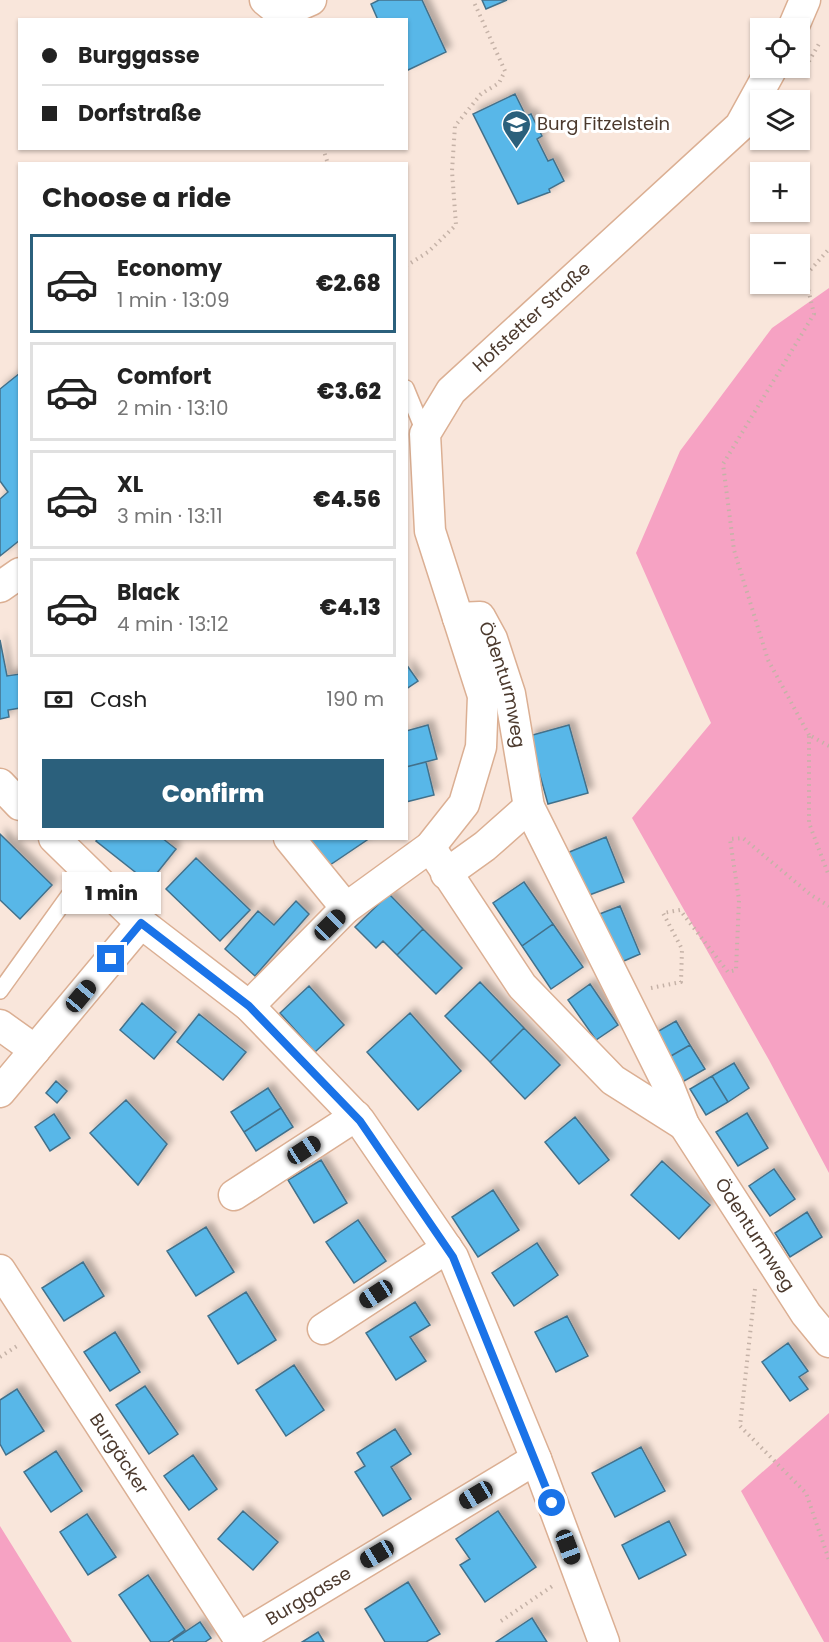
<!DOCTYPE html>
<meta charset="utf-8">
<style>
:root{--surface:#fff;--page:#f6f6f6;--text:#222;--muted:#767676;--line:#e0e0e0;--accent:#2b607c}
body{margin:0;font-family:Poppins,sans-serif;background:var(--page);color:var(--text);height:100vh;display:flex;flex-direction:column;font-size:22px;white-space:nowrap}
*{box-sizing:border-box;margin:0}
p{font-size:20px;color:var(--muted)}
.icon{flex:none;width:33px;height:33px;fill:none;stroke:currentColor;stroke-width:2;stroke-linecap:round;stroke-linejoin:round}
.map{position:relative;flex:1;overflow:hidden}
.drawer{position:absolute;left:18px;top:162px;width:390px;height:678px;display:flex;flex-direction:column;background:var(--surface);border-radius:0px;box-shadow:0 2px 4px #0004}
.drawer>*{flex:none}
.top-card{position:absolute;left:18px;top:18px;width:390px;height:132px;border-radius:0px;box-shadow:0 2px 4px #0004;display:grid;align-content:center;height:132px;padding:0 24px;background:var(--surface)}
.buttons{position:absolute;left:750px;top:18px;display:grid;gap:12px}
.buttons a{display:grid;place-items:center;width:60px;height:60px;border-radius:0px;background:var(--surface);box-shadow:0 2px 4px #0004;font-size:30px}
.end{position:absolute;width:27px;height:27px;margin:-14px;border:8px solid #1a73e8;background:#fff;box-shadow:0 0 0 3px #fff}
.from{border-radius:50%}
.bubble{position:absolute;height:42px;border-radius:0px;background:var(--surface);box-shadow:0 2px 4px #0004;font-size:20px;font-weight:800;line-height:42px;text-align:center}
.car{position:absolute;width:18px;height:36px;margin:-18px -9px;border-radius:8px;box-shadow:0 0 4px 2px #0007;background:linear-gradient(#222 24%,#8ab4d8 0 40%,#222 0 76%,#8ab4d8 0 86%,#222 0)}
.top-card b{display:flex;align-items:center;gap:21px;height:57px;font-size:22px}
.top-card b+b{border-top:2px solid var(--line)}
.top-card i{width:15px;height:15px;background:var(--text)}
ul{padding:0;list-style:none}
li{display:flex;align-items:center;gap:18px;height:99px;margin:0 12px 9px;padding:0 12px;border:3px solid var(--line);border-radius:0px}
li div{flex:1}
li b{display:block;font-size:22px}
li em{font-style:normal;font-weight:800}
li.on{border-color:var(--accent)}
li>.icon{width:54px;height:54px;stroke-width:1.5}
h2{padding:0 24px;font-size:27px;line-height:72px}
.pay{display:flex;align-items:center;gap:15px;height:66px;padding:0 24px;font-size:22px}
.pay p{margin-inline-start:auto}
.cta{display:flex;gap:12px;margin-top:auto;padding:12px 24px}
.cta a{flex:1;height:69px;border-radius:0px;background:var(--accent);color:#fff;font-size:24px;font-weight:800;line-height:69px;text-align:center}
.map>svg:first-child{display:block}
.green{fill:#f6a2c3}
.building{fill:#59b7e8;stroke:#43718b;stroke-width:1.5;filter:url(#shadow)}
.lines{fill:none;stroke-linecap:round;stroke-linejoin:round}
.service-casing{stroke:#dbaf93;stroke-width:18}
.minor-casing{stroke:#dbaf93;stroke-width:33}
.path{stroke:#c5b2a7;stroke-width:4;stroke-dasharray:1.5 4.5;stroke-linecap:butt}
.service{stroke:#fff;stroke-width:15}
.minor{stroke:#fff;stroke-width:30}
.route{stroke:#1a73e8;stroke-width:8}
.labels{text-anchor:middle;stroke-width:6;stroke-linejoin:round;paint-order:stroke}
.poi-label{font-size:18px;fill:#4b392d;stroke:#fff;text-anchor:start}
.street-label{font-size:18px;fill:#4b392d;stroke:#fff}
</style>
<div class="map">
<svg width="829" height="1642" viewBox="0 0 829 1642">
<defs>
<filter id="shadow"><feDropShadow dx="5.5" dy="-5.5" stdDeviation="3" flood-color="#0004"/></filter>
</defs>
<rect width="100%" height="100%" fill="#f9e6db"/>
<path class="green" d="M829,288V1173L769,1060L632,818L711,723L636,553L680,451L772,328Z
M829,1413V1642H824L741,1491Z
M0,1526L72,1642H0Z"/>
<path class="building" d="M379,0H422L446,52L406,71V20H378L371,4Z
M482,0H507L486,9Z
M515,94L526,116L531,114L542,136L537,139L548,161L553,159L564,181L549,189L550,192L518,204L473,114Z
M20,373V540L0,556V499L8,492L0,481V389Z
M0,640L7,676L20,674V708L8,710L9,717L0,719Z
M406,664L418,681L406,689Z
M428,725L437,759L406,767V731Z
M569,725L588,793L548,804L529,736Z
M426,762L434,795L406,802V767Z
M0,834L52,885L20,919L0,900Z
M606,837L624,882L584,897L567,853Z
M98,838H162L176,849L149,883L96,841Z
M308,838H366L367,840L327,867Z
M196,858L250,910L220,941L166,889Z
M524,882L553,924L522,946L493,903Z
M389,894L423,929L397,955L383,941L376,948L355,927Z
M296,901L309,914L255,976L225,949L258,911L274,925Z
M620,906L640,954L617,964L597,915Z
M553,924L583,967L551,989L522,946Z
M423,929L462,968L436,994L397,955Z
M480,982L524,1028L490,1062L445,1016Z
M590,984L618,1025L596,1040L568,1000Z
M309,986L344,1025L315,1052L280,1013Z
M142,1003L176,1032L154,1059L120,1030Z
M410,1013L461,1071L418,1110L367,1052Z
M199,1014L246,1052L223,1080L177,1042Z
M676,1021L690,1045L664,1060L650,1036Z
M524,1028L560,1065L525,1099L490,1062Z
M690,1045L705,1069L679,1084L664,1060Z
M734,1063L749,1088L728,1102L712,1076Z
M712,1076L728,1102L706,1115L690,1089Z
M56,1081L67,1091L57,1103L46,1093Z
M268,1088L281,1108L244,1132L231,1112Z
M126,1100L167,1144L138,1185L90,1133Z
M281,1108L293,1127L256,1151L244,1132Z
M747,1113L768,1148L738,1166L716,1132Z
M54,1114L70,1138L50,1151L35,1127Z
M575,1117L609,1160L579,1184L545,1142Z
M321,1160L347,1203L314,1223L288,1180Z
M662,1161L710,1205L679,1239L631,1195Z
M774,1169L795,1199L770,1216L749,1186Z
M493,1190L519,1230L478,1257L452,1217Z
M807,1212L822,1237L790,1257L775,1233Z
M358,1220L386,1261L354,1283L326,1242Z
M206,1227L234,1272L196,1296L167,1251Z
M537,1243L558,1275L514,1306L492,1273Z
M83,1262L104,1296L64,1321L42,1288Z
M246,1292L276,1340L238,1364L208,1316Z
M415,1302L430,1325L410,1337L426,1361L396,1380L366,1333Z
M567,1316L588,1356L556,1372L535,1332Z
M115,1332L140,1372L110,1391L84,1352Z
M788,1343L808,1371L799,1377L808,1389L790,1401L762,1362Z
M294,1365L324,1410L286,1436L256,1390Z
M145,1386L178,1434L149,1454L116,1405Z
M17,1389L44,1431L6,1455L0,1444V1400Z
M395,1429L411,1454L391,1467L411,1499L383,1516L355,1472L365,1466L357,1453Z
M641,1447L665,1491L615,1517L592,1473Z
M56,1451L82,1491L51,1512L24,1472Z
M193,1455L217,1489L189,1510L164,1476Z
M243,1511L278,1542L253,1570L218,1539Z
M498,1511L536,1567L485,1602L460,1565L470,1559L456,1539Z
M87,1514L116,1557L88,1575L60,1532Z
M669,1521L686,1555L639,1579L622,1545Z
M148,1575L185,1630L168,1642H151L119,1595Z
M408,1582L440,1634L426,1642H385L365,1609Z
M532,1618L547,1642H496Z
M200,1622L211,1638L205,1642H174L173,1640Z
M318,1632L324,1642H302Z"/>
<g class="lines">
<defs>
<path id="service" d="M406,388L425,434
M0,991L87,870"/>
<g id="minor">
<path d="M265,0L281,13L311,0"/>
<path d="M793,28L805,0"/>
<path d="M0,587L20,573"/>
<path id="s1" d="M458,618L480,617L492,639L510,694L529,807L668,1085L684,1125L806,1314L829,1342"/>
<path d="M0,784L20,805"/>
<path d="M54,838L141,923L249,1006L360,1121L453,1257L536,1459L604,1642"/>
<path d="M289,838L346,908"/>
<path d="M430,847L522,986L613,1080L684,1125"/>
<path d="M446,874L485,846L529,807"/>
<path id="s2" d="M249,1006L346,908L430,847L464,804L481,747L483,696L430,531L425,434L451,391L740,126L772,68"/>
<path d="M0,1025L35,1050"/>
<path d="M0,1092L141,923"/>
<path d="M234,1195L356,1116"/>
<path id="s3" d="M0,1270L241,1642"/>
<path d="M323,1329L447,1248"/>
<path id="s4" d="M239,1638L536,1459"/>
</g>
</defs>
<use href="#service" class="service-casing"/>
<use href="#minor" class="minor-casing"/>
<path class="path" d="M800,77L820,42
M323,148L328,164
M406,266L428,252L456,225L452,171L455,126L481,94L499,83L505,71L473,0
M809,735L768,660L734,550L723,464L814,314L805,276L829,249
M829,746L809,735V823L829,876
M651,988L681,982L682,949L663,913L680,910L728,972L736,970L739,900L730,839L743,838L811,895L829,906
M755,1289L740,1426L806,1493L829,1560
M0,1357L17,1346
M501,1621L554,1585"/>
<use href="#service" class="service"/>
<use href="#minor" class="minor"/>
</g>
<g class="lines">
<path class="route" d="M111,959L141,923L249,1006L360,1121L453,1257L552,1503"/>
</g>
<defs>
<symbol id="school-pin" viewBox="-11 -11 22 30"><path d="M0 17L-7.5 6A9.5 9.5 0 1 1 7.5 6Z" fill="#2b607c" stroke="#fff"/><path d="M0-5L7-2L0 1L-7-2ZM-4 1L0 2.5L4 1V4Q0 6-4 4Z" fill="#fff"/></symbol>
</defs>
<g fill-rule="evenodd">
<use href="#school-pin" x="500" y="108" width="33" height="45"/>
</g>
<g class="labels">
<g class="poi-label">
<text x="537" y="130">Burg Fitzelstein</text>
</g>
<g class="street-label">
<text dy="6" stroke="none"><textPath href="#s2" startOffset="837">Hofstetter Straße</textPath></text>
<text dy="6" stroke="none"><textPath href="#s1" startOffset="94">Ödenturmweg</textPath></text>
<text dy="6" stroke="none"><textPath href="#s1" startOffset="704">Ödenturmweg</textPath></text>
<text dy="6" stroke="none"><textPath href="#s3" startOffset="219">Burgäcker</textPath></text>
<text dy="6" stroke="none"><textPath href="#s4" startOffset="81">Burggasse</textPath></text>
</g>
</g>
</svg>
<div class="buttons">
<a><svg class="icon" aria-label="locate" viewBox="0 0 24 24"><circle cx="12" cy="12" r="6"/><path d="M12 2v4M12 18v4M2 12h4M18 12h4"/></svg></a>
<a><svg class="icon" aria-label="layers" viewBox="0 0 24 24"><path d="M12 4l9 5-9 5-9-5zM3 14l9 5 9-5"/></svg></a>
<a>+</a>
<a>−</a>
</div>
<i class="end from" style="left:552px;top:1503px"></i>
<i class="end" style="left:111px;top:959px"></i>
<div class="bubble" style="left:62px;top:872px;width:99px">1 min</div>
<i class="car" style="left:330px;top:925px;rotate:45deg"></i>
<i class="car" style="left:81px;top:996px;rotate:40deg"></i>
<i class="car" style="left:304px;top:1150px;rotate:57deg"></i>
<i class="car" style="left:376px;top:1294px;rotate:237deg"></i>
<i class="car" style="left:476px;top:1495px;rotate:239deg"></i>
<i class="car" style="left:568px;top:1547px;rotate:159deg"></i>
<i class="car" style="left:377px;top:1554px;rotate:239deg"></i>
<div class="top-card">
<b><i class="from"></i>Burggasse</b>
<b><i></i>Dorfstraße</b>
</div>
<section class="drawer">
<h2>Choose a ride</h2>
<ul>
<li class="on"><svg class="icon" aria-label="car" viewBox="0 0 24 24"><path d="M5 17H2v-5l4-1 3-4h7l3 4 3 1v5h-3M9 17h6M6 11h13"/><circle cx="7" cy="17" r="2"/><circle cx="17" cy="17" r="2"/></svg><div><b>Economy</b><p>1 min · 13:09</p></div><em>€2.68</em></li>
<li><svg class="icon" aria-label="car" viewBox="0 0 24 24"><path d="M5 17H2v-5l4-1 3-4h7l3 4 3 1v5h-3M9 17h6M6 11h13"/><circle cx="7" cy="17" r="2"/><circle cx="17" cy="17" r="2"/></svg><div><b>Comfort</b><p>2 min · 13:10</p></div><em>€3.62</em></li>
<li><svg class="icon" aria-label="car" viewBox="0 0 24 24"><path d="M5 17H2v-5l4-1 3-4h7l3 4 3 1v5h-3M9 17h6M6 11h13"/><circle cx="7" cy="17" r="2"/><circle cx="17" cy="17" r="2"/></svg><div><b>XL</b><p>3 min · 13:11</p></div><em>€4.56</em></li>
<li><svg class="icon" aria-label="car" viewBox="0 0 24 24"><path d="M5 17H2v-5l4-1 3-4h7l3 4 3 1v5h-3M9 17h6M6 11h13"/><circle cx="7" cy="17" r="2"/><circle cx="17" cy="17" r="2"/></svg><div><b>Black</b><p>4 min · 13:12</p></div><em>€4.13</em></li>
</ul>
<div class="pay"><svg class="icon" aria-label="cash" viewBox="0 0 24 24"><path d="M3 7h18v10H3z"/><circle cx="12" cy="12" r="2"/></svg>Cash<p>190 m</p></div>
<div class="cta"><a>Confirm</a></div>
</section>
</div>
